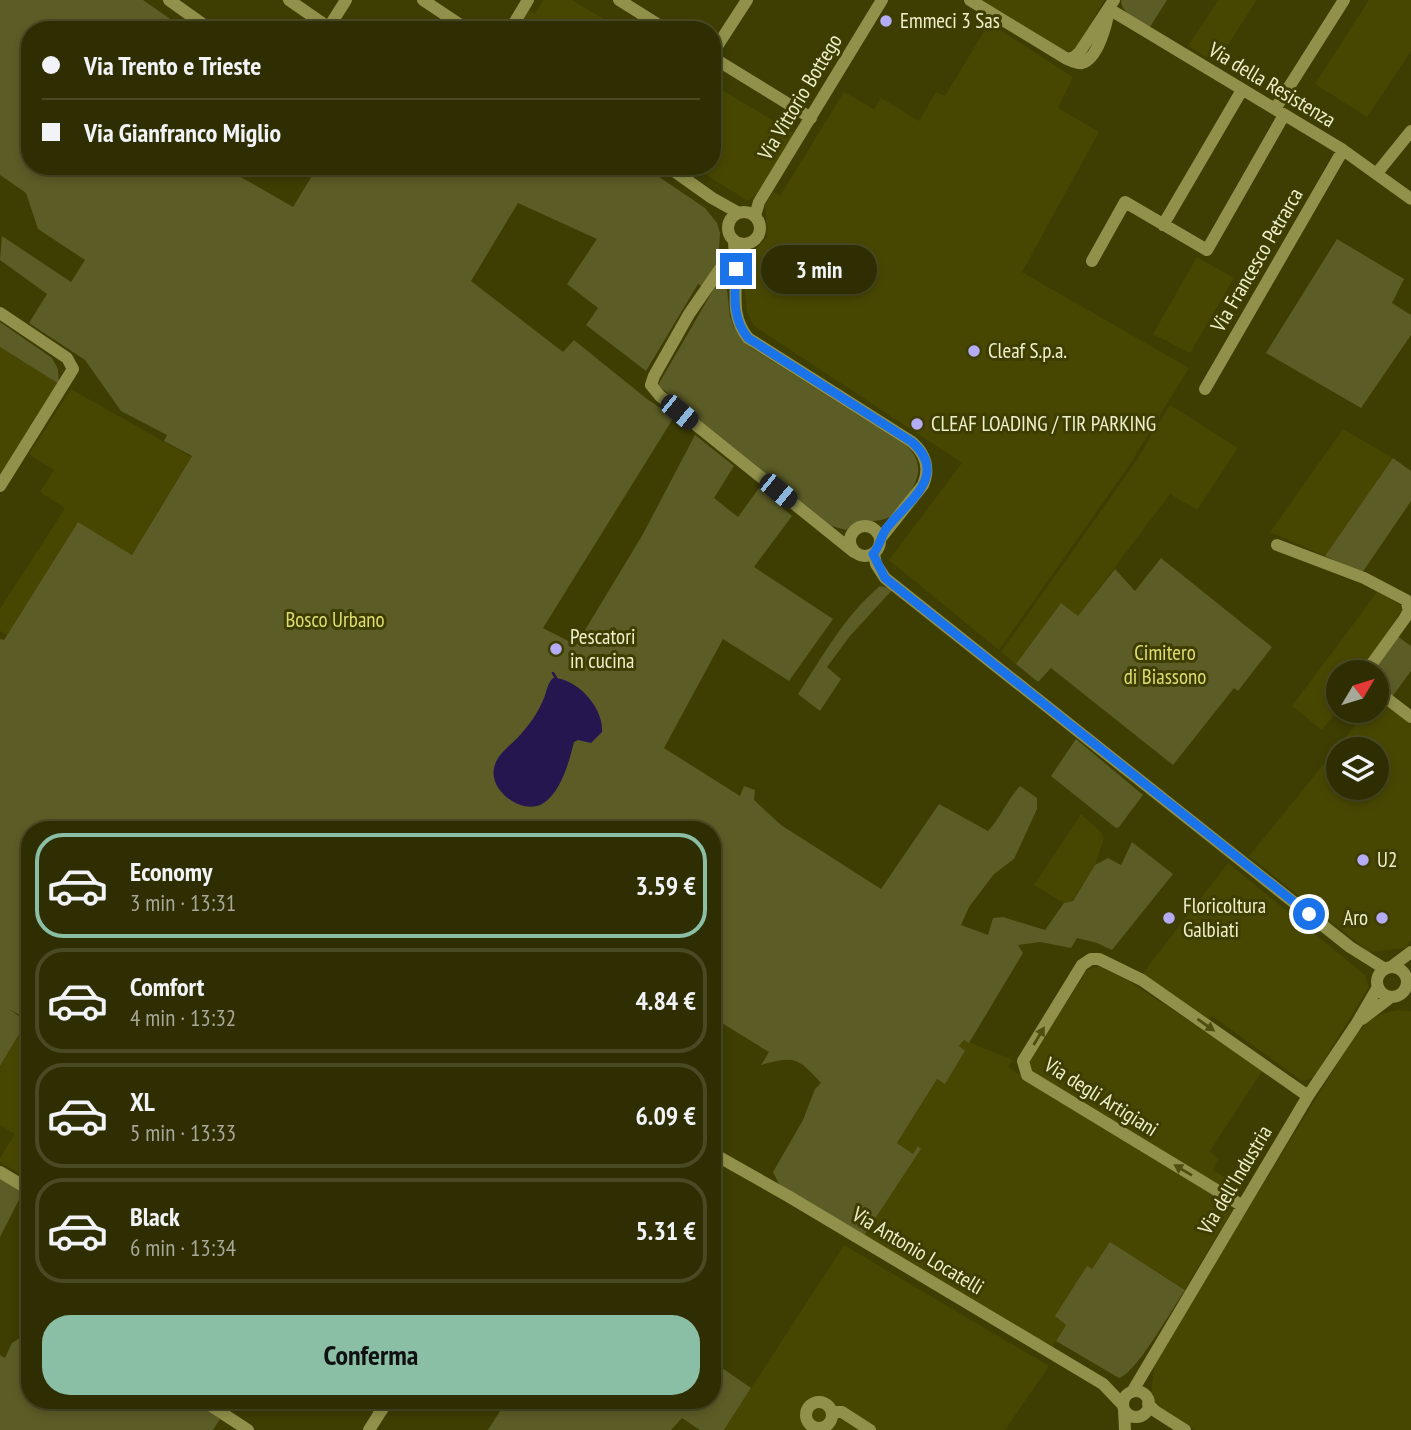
<!DOCTYPE html>
<html lang="it">
<meta charset="utf-8">
<style>
:root{--surface:#2e2e02;--page:#36360c;--text:#f1f3f6;--muted:#a7a899;--line:#494a24;--accent:#8abfa5}
body{margin:0;font-family:"PT Sans Narrow",sans-serif;background:var(--page);color:var(--text);height:100vh;display:flex;flex-direction:column;font-size:26px;white-space:nowrap}
*{box-sizing:border-box;margin:0}
p{font-size:23px;color:var(--muted)}
.icon{flex:none;width:38px;height:38px;fill:none;stroke:currentColor;stroke-width:2;stroke-linecap:round;stroke-linejoin:round}
.map{position:relative;flex:1;overflow:hidden}
.side{position:absolute;left:21px;top:821px;width:700px;height:588px;display:flex;flex-direction:column;background:var(--surface);border-radius:28px;box-shadow:0 4px 10px #0003,0 0 0 2px var(--line)}
.side>*{flex:none}
.guide{position:absolute;left:21px;top:21px;width:700px;height:154px;border-radius:28px;box-shadow:0 4px 10px #0003,0 0 0 2px var(--line);display:grid;align-content:center;height:154px;padding:0 21px;background:var(--surface)}
.needle{width:46px;rotate:52deg}
.fabs{position:absolute;left:1326px;top:660px;display:grid;gap:14px}
.fabs a{display:grid;place-items:center;width:63px;height:63px;border-radius:50%;background:var(--surface);box-shadow:0 4px 10px #0003,0 0 0 2px var(--line);font-size:35px}
.end{position:absolute;width:32px;height:32px;margin:-16px;border:9px solid #1a73e8;background:#fff;box-shadow:0 0 0 4px #fff}
.from{border-radius:50%}
.bubble{position:absolute;height:49px;border-radius:24px;background:var(--surface);box-shadow:0 4px 10px #0003,0 0 0 2px var(--line);font-size:23px;font-weight:800;line-height:49px;text-align:center}
.car{position:absolute;width:21px;height:42px;margin:-21px -10px;border-radius:9px;box-shadow:0 0 5px 2px #0007;background:linear-gradient(#222 24%,#8ab4d8 0 40%,#222 0 76%,#8ab4d8 0 86%,#222 0)}
.guide b{display:flex;align-items:center;gap:24px;height:66px;font-size:26px}
.guide b+b{border-top:2px solid var(--line)}
.guide i{width:18px;height:18px;background:var(--text)}
ul{padding:12px 0 0;list-style:none}
li{display:flex;align-items:center;gap:21px;height:105px;margin:0 14px 10px;padding:0 7px;border:4px solid var(--line);border-radius:28px}
li div{flex:1}
li b{display:block;font-size:26px}
li em{font-style:normal;font-weight:800}
li.current{border-color:var(--accent)}
li>.icon{width:63px;height:63px;stroke-width:1.5}
.button{display:flex;gap:14px;margin-top:auto;padding:14px 21px}
.button a{flex:1;height:80px;border-radius:28px;background:var(--accent);color:#111;font-size:28px;font-weight:800;line-height:80px;text-align:center}
.map>svg:first-child{display:block}
.built{fill:#484702;fill-rule:evenodd}
.green{fill:#5c5c27}
.water{fill:#251650}
.lines{fill:none;stroke-linecap:round;stroke-linejoin:round}
.stream{stroke:#251650;stroke-width:2.5}
.minor{stroke:#91914b;stroke-width:12}
.oneway{fill:#4f4e11}
.route{stroke:#1a73e8;stroke-width:9}
.poi-dot{fill:#b5acf8;stroke:#3e3d02;stroke-width:2.5}
.labels{text-anchor:middle;stroke-width:6;stroke-linejoin:round;paint-order:stroke}
.poi-label{font-size:21px;fill:#eef0cc;stroke:#3e3d02;text-anchor:start}
.street-label{font-size:21px;fill:#eef0cc;stroke:#3e3d02}
.park-label{font-size:21px;fill:#dede72;stroke:#3e3d02}
</style>
<div class="map">
<svg width="1411" height="1430" viewBox="0 0 1411 1430">
<rect width="100%" height="100%" fill="#3e3d02"/>
<path class="built" d="M543,0H572L622,30H516L529,10L535,14Z
M980,0H1105L1074,50L1066,52Z
M1218,0H1257L1216,63L1188,46Z
M1369,0H1411V51L1367,117L1315,84Z
M989,23L1073,77L1058,108L1099,132L1022,272L1189,368L1128,467L999,650L889,560L962,463L754,326L747,313L743,274L744,262L767,237L765,204L773,192L780,196L844,92L874,109L881,98L919,121L936,92L945,96Z
M712,84L794,133L757,194L748,201L692,166H712Z
M1197,257L1234,278L1190,353L1153,334Z
M0,347L59,384L0,477Z
M71,389L191,457L132,555L78,522L7,635L0,631V609L65,508L40,492L54,470L29,454Z
M1170,405L1238,448L1197,510L1170,494L1078,616L1061,603L1016,664L1001,652L1135,463Z
M1343,429L1393,458L1325,556L1270,532Z
M1378,591L1401,606L1402,610L1360,672H1339V709L1322,730L1292,706Z
M1378,698L1411,724V940L1406,948L1369,952L1249,856L1367,711L1377,710ZM1339,749H1377V788H1339Z
M1081,814L1100,831L1104,838L1095,865L1072,901L1064,903L1034,885Z
M1228,863L1365,975L1369,987L1313,1078L1302,1081L1212,1016L1209,1020L1143,973Z
M1099,966L1129,981L1263,1070L1210,1151L1218,1159L1213,1170L1242,1188L1239,1192L1232,1193L1030,1072L1028,1064L1087,970Z
M1397,1010L1411,1011V1430H1196L1158,1411L1152,1403L1151,1394L1155,1359L1354,1037L1368,1021L1384,1013Z
M27,1021L30,1022V1129L20,1145L30,1151V1180L0,1162V1158L15,1134L0,1125V1067Z
M964,1040L1013,1060L1008,1067L1229,1204L1231,1212L1185,1289L1110,1243L1092,1270L1087,1267L1056,1316L1066,1325L1051,1349L863,1237L921,1149L913,1154L897,1143L937,1079L945,1084L965,1051L959,1047Z
M844,1245L1049,1366L1005,1430H724Z"/>
<path class="green" d="M0,0H143L186,30H30V166H235L232,172L293,207L318,166H643L705,208L717,223L720,233L719,250L725,272L730,316L734,327L750,347L907,446C927,466 917,484 902,503C898,509 894,516 887,518C870,525 862,516 846,530L821,523L658,385L712,292L698,284L646,371L586,325L598,308L567,284L597,239L518,203L471,281L563,352L574,340L647,399L674,417L543,628L576,645L643,534L695,435L734,466L714,498L738,517L759,488L792,516L754,567L833,619L789,681L723,639L664,748L740,796L744,786L755,790L754,800L781,825L881,889L939,804L988,831C1001,817 1007,800 1020,786L1037,798V809L1014,859L994,874L969,907L961,925L988,935L993,918L1003,917L1045,930L1064,903L1073,901L1095,865L1108,858L1121,865L1132,842L1173,874L1112,950L1097,943L1077,938L1071,948L1040,942L1018,945L1023,953L969,1043L964,1040L959,1046L965,1051L945,1084L937,1079L897,1143L913,1154L918,1146L921,1149L863,1237L781,1188L773,1172L803,1120L815,1089L821,1083C797,1057 795,1056 761,1065L769,1052L717,1020L712,1026V830H30V1020L8,1009L27,1021L0,1066V639L4,640L78,522L132,555L192,456L164,441L167,435L121,411L85,360L29,323L47,294L0,260L2,236L71,282L85,260L38,229L26,193L0,175Z
M1121,0H1167L1150,27C1138,20 1122,15 1121,0Z
M1337,239L1404,279L1392,303L1411,315V335L1361,408L1266,353Z
M0,322L52,358L58,369L59,384L0,347Z
M1393,458L1411,471V501L1362,573L1325,556Z
M1161,558L1272,647L1238,691L1234,688L1173,765L1051,668L1038,682L1016,664L1061,603L1078,616L1115,569L1135,591Z
M880,586L893,589L850,636L827,667L841,679L820,711L798,694C822,657 846,614 880,586Z
M1397,636L1411,646V671L1392,697L1377,686V672H1371Z
M1076,739L1143,795L1119,827L1116,828L1051,776Z
M0,1178L23,1192L0,1237Z
M1110,1242L1185,1290C1173,1307 1136,1374 1119,1378L1056,1341L1066,1325L1055,1316L1087,1266L1092,1269Z
M20,1338L30,1340V1400H191L220,1419L213,1430H0V1355L5,1358L12,1343Z
M712,1361L751,1388L724,1430H700L682,1418L671,1430H488L507,1400H570L586,1409L592,1400H712Z"/>
<path class="water" d="M553,678C577,678 604,708 602,732L591,743L578,740L574,742C569,762 561,793 542,804C522,815 489,791 494,768C497,753 512,745 521,734C530,724 539,711 544,698C547,691 547,684 553,678Z"/>
<g class="lines">
<path class="stream" d="M553,673L556,678"/>
<path class="minor" d="M169,0L211,30
M289,0L328,27
M423,0L468,30
M619,0L667,30
M970,0L1067,59C1072,61 1077,64 1082,63C1098,59 1107,23 1109,9
M1109,9L1343,150L1411,199
M327,30L346,0
M510,30L528,0
M712,54L747,0
M712,57L811,118
M1067,59L1074,57L1079,53L1114,0
M1275,109L1344,0
M667,166L712,198L737,212
M1377,173L1411,131
M728 228a16 16 0 1 1 32 0a16 16 0 1 1-32 0Z
M755,216L759,202L882,0
M1163,225L1242,90
M734,240C734,249 736,258 736,268C737,294 730,315 748,338L912,442C926,454 930,469 923,485L880,539
M729,256L689,314L654,376L651,385L660,396L854,552
M1092,261L1125,202L1207,250L1284,115
M0,313L67,358L73,369L0,486
M1205,389L1343,150
M850 541a15 15 0 1 1 30 0a15 15 0 1 1-30 0Z
M1277,545L1364,578L1406,600L1409,610L1405,618L1366,672
M874,554L876,564L885,578L1350,947L1385,969
M1377,691L1411,717
M1391,967L1411,952
M1377 982a15 15 0 1 1 30 0a15 15 0 1 1-30 0Z
M1362,1019L1391,997
M712,1153L788,1196L1103,1384L1123,1405
M0,1172L30,1190
M1241,1205L1027,1075L1023,1061L1082,965L1091,959H1099L1142,980L1308,1096
M1123 1404a13 13 0 1 1 26 0a13 13 0 1 1-26 0Z
M1132,1392L1308,1096L1357,1023L1378,987
M202,1400L248,1430
M366,1400L382,1410
M806 1415a13 13 0 1 1 26 0a13 13 0 1 1-26 0Z
M1148,1404L1155,1411L1185,1430
M1124,1410L1125,1430
M833,1412H842L870,1430
M369,1430L388,1400"/>
</g>
<defs><path id="oneway-solid" d="M-6-.8H1V-3.2L6.5 0L1 3.2V.8H-6Z" transform="scale(1.75)"/></defs>
<g class="oneway">
<use href="#oneway-solid" transform="translate(1206 1025) rotate(35)"/>
<use href="#oneway-solid" transform="translate(1039 1036) rotate(-59)"/>
<use href="#oneway-solid" transform="translate(1183 1170) rotate(-149)"/>
</g>
<g class="lines">
<path class="route" d="M736,269C735,294 731,317 748,338L912,442C951,476 905,503 886,529C880,538 880,546 873,554L885,578L1309,914"/>
</g>
<g class="poi-dot">
<circle cx="886" cy="21" r="7"/>
<circle cx="974" cy="351" r="7"/>
<circle cx="917" cy="424" r="7"/>
<circle cx="556" cy="649" r="7"/>
<circle cx="1363" cy="860" r="7"/>
<circle cx="1169" cy="918" r="7"/>
<circle cx="1382" cy="918" r="7"/>
</g>
<g class="labels">
<g class="poi-label">
<text x="900" y="28">Emmeci 3 Sas</text>
<text x="988" y="358">Cleaf S.p.a.</text>
<text x="931" y="431">CLEAF LOADING / TIR PARKING</text>
<text x="570" y="644">Pescatori<tspan x="570" dy="24">in cucina</tspan></text>
<text x="1377" y="867">U2</text>
<text x="1183" y="913">Floricoltura<tspan x="1183" dy="24">Galbiati</tspan></text>
<text x="1368" y="925" text-anchor="end">Aro</text>
</g>
<g class="street-label">
<text transform="translate(1272 85) rotate(31)" y="7">Via della Resistenza</text>
<text transform="translate(800 97) rotate(-59)" y="7">Via Vittorio Bottego</text>
<text transform="translate(1257 260) rotate(-60)" y="7">Via Francesco Petrarca</text>
<text transform="translate(1101 1097) rotate(32)" y="7">Via degli Artigiani</text>
<text transform="translate(1235 1180) rotate(-59)" y="7">Via dell'Industria</text>
<text transform="translate(918 1251) rotate(31)" y="7">Via Antonio Locatelli</text>
</g>
<g class="park-label">
<text x="335" y="627">Bosco Urbano</text>
<text x="1165" y="660">Cimitero<tspan x="1165" dy="24">di Biassono</tspan></text>
</g>
</g>
</svg>
<div class="fabs">
<a><svg class="needle" viewBox="-14 -14 28 28"><path d="M0-13l5 13h-10z" fill="#e53935"/><path d="M0 13l5-13h-10z" fill="#a7a899"/></svg></a>
<a><svg class="icon" aria-label="layers" viewBox="0 0 24 24"><path d="M12 4l9 5-9 5-9-5zM3 14l9 5 9-5"/></svg></a>
</div>
<i class="end from" style="left:1309px;top:914px"></i>
<i class="end" style="left:736px;top:269px"></i>
<div class="bubble" style="left:761px;top:245px;width:116px">3 min</div>
<i class="car" style="left:679px;top:412px;rotate:129deg"></i>
<i class="car" style="left:778px;top:491px;rotate:129deg"></i>
<div class="guide">
<b><i class="from"></i>Via Trento e Trieste</b>
<b><i></i>Via Gianfranco Miglio</b>
</div>
<section class="side">
<ul>
<li class="current"><svg class="icon" aria-label="car" viewBox="0 0 24 24"><path d="M5 17H2v-5l4-1 3-4h7l3 4 3 1v5h-3M9 17h6M6 11h13"/><circle cx="7" cy="17" r="2"/><circle cx="17" cy="17" r="2"/></svg><div><b>Economy</b><p>3 min · 13:31</p></div><em>3.59 €</em></li>
<li><svg class="icon" aria-label="car" viewBox="0 0 24 24"><path d="M5 17H2v-5l4-1 3-4h7l3 4 3 1v5h-3M9 17h6M6 11h13"/><circle cx="7" cy="17" r="2"/><circle cx="17" cy="17" r="2"/></svg><div><b>Comfort</b><p>4 min · 13:32</p></div><em>4.84 €</em></li>
<li><svg class="icon" aria-label="car" viewBox="0 0 24 24"><path d="M5 17H2v-5l4-1 3-4h7l3 4 3 1v5h-3M9 17h6M6 11h13"/><circle cx="7" cy="17" r="2"/><circle cx="17" cy="17" r="2"/></svg><div><b>XL</b><p>5 min · 13:33</p></div><em>6.09 €</em></li>
<li><svg class="icon" aria-label="car" viewBox="0 0 24 24"><path d="M5 17H2v-5l4-1 3-4h7l3 4 3 1v5h-3M9 17h6M6 11h13"/><circle cx="7" cy="17" r="2"/><circle cx="17" cy="17" r="2"/></svg><div><b>Black</b><p>6 min · 13:34</p></div><em>5.31 €</em></li>
</ul>
<div class="button"><a>Conferma</a></div>
</section>
</div>
